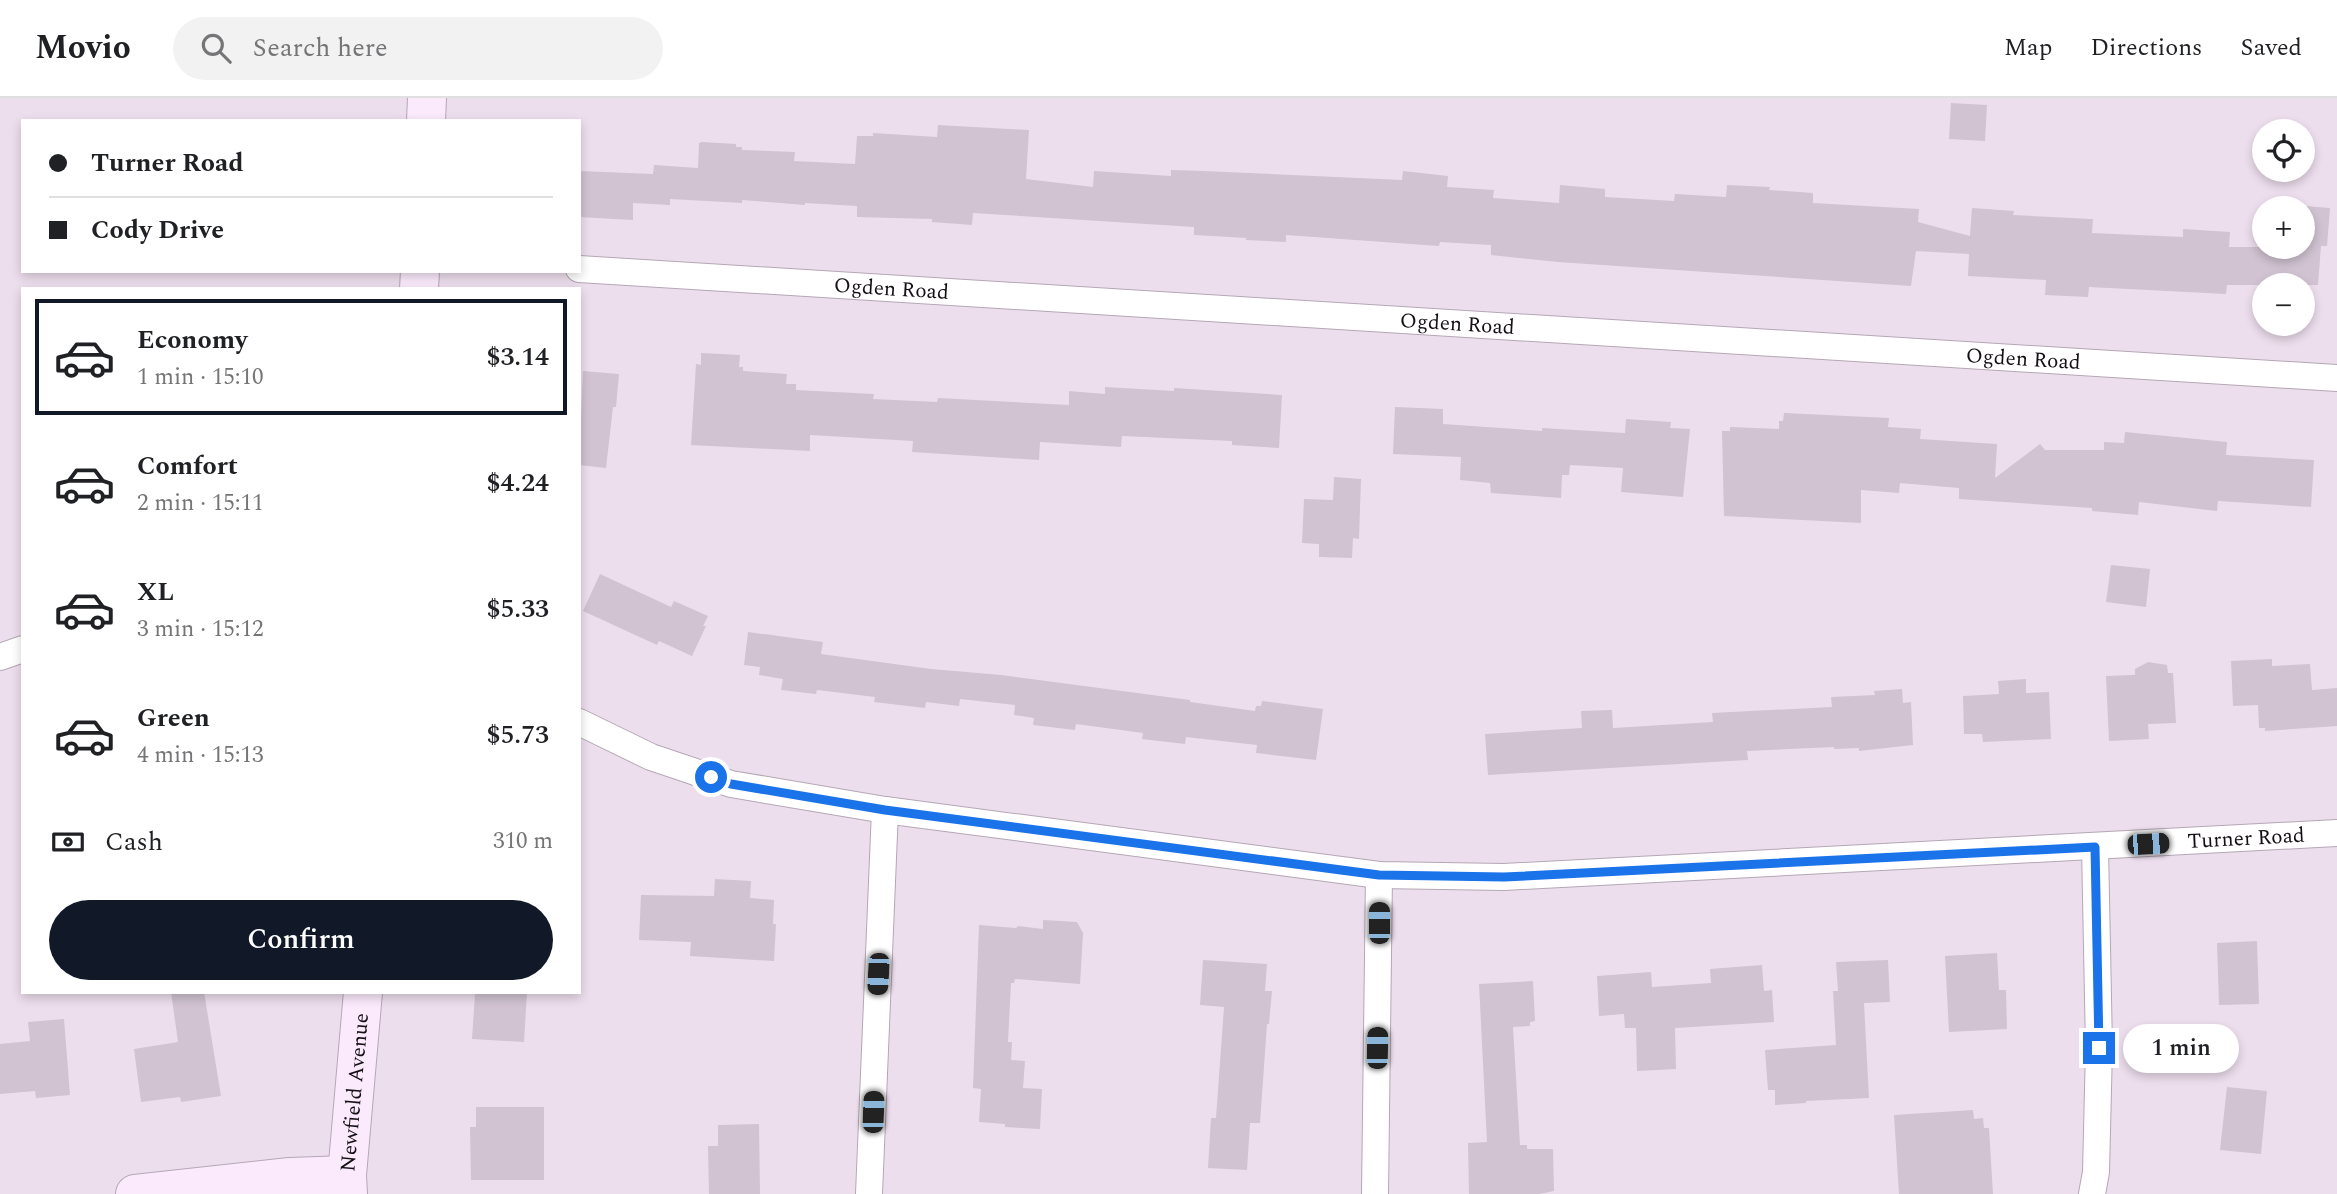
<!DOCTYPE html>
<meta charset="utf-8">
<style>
:root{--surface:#fff;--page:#f2f2f2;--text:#202124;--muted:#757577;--line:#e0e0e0;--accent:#111827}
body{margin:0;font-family:Spectral,serif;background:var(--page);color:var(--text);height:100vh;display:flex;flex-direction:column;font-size:26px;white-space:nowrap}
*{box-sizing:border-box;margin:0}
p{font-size:23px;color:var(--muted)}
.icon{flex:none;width:38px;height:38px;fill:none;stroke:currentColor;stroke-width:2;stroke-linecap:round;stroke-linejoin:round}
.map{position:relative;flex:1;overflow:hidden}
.sheet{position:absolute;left:21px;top:189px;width:560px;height:707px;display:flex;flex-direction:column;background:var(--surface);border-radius:0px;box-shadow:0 4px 10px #0003}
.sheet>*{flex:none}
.top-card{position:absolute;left:21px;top:21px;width:560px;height:154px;border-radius:0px;box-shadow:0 4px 10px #0003;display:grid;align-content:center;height:154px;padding:0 28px;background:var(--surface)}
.fabs{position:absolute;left:2252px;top:21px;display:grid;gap:14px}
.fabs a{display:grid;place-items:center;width:63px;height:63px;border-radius:50%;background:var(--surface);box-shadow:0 4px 10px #0003;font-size:35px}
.end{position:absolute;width:32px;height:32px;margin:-16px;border:9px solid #1a73e8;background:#fff;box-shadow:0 0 0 4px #fff}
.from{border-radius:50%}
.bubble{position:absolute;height:49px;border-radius:24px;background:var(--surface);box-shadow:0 4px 10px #0003;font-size:23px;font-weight:600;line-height:49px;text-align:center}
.car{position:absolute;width:21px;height:42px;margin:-21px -10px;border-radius:9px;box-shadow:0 0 5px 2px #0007;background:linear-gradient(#222 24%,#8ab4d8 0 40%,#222 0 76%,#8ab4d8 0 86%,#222 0)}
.top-card b{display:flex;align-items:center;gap:24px;height:66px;font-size:26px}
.top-card b+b{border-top:2px solid var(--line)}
.top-card i{width:18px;height:18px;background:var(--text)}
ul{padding:12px 0 0;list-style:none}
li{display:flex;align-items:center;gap:21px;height:116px;margin:0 14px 10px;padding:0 14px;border:4px solid transparent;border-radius:0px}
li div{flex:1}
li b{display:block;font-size:26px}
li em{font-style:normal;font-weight:600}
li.on{border-color:var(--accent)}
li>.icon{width:63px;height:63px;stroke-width:1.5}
.pay{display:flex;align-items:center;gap:18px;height:77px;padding:0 28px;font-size:26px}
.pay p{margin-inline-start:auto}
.button{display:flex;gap:14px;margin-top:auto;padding:14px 28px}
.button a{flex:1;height:80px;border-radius:42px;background:var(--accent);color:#fff;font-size:28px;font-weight:600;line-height:80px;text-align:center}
header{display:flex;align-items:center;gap:42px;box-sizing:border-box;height:98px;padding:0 35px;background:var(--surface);border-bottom:2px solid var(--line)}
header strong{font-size:33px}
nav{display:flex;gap:38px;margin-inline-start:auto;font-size:24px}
.search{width:490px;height:63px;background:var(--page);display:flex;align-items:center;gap:18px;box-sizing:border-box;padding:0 24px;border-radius:38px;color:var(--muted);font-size:26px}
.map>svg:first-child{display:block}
.building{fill:#d1c3d2}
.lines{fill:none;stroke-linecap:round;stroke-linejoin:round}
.street-casing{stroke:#b5a7b5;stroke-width:28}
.secondary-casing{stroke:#b5a7b5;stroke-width:40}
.street{stroke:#fff;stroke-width:26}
.secondary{stroke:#fbeafc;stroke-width:38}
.route{stroke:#1a73e8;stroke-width:9}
.labels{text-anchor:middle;stroke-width:7;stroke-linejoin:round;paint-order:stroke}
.street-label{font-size:21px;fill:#151015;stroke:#fff}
</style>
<header>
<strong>Movio</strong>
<div class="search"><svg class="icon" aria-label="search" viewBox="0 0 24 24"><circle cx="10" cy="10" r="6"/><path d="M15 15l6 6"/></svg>Search here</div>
<nav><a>Map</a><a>Directions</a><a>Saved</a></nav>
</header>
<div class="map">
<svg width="2337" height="1096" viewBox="0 0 2337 1096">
<rect width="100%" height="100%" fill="#eddeed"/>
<path class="building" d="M1951,5L1987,7L1985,43L1949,41Z
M938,27L1029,32L1026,81L1093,89L1094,73L1171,78V72L1203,73L1402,82L1403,73L1448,78L1447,89L1494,92L1493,100L1559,105L1560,87L1605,91V99L1674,103L1675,96L1726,99L1727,87L1770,89L1769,92L1813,95V105L1919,111L1918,124L1970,138L1972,110L2014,113L2013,117L2090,121H2093L2092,135L2183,139V131L2230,134L2229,149H2303V110H2293V107L2330,110L2327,148H2321L2318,187H2227L2226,196L2089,189L2088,199L2045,197L2046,182L1968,178L1969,156L1916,153L1911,188L1558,164L1491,157V147L1440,144L1439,148L1286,137V144L1246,142V140L1194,137V129L973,115L972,127L932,124V121L857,119V108L805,105V107L742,102V105L670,101V107L633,105V122L579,119V73L653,76L654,67L698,70L699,45L702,44L736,46V49H742V52L795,54L794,63L855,66L857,38H873V35L937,39Z
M701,255L740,257L739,269H743V273L787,276L786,286H796V292L874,296L873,301L937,304L938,300L1069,307V293L1105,296V289L1174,293V290L1282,297L1279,350L1232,347V343L1122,338L1121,349L1040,344L1039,362L912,354L913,343L810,337V353L691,347L696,266L701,267Z
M583,273L619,276L616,309H613L606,370L579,367Z
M1395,309L1443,311V326L1542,333V330L1625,335L1626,321L1671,324L1670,330L1690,331L1683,399L1621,394L1623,370L1570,367L1569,377H1562L1561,400L1491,395L1490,385L1460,382L1461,359L1393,356Z
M1784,315L1889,320L1888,329L1921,331L1920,341L1997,346L1995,380L2040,346L2045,352H2104V344L2124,345L2125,334L2227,344L2226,357L2314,362L2311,409L2218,403L2217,413L2139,404L2138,417L2092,413V410L1959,401V390L1900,385L1899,395L1861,392V425L1724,418L1722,333H1730V329L1779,331V323H1783Z
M1334,379L1361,381L1359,441L1353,440L1352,460L1319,459V446L1302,445L1304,401L1333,402Z
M2111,467L2150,471L2146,509L2106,504Z
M600,476L671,509L674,503L708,518L703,528H706L692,558L659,543L657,547L583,513Z
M748,534L823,544L821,556L931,571L1001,577L1190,602V604L1255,613L1256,608H1261L1262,603L1323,611L1316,662L1256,655L1257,647L1186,639L1185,646L1142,641L1143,635L1076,626L1075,632L1033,627L1034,620L1014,617L1015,607L960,601L959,608L926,604L925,610L874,604L875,599L817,592L816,596L781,592L783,581L759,577L760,569L744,567Z
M2272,561V568L2310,566L2312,592L2337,590V628L2265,633V630H2259L2258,607L2233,608L2231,563Z
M2148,564L2167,567L2168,575H2173L2176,625L2148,626L2149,641L2109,643L2106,578L2135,577V571Z
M2026,581V595L2049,594L2051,641L1983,644L1982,636H1964L1963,598L1999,596L1998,583Z
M1902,591L1903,605L1911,604L1913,647L1859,653V650L1834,651V649L1747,653L1748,662L1488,677L1485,636L1582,630L1581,613L1612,612L1613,630L1713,624L1712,615L1832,609L1831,599L1875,597L1874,593Z
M715,781L751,783L750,800L774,802L773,826H776L774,863L690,858L691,844L639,842L641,797L714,798Z
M1043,822L1077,824L1083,835L1080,886L1015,881L1014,885H1011L1008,944H1012L1011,962L1025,963L1023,990L1042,991L1040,1031L1005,1029V1026L979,1024L981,991L973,990L979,827L1016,830L1018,828L1043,831Z
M2257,843L2259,906L2219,907L2217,845Z
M1997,855L1999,892H2006L2007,931L1949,934L1945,858Z
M1203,862L1267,866L1265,893H1272L1269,926H1267L1260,1025H1250L1247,1072L1208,1070L1211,1020H1216L1224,909L1200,907Z
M1888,862L1890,904L1864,905L1869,1000L1806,1003V1005L1775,1007V992H1768L1765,952L1836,947L1833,893H1838L1836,864Z
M1762,867L1764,893L1772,892L1774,924L1675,930L1676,971L1637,973L1636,930H1625L1624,916L1599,918L1597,878L1651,874L1652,889L1711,885L1710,871Z
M1533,883L1535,923L1530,924V928L1513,929L1520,1047H1527V1051H1553L1554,1093L1539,1096H1469L1468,1045L1487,1044L1479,886Z
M171,894H204L221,998L181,1004L180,999L141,1004L134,951L178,944Z
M481,894H527L524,944L472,941L475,896H480Z
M64,921L70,997L36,1000L35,993L0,996V946L30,943L28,924Z
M2227,989L2267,993L2261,1056L2220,1052Z
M476,1009H544V1082H471L470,1029H476Z
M1973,1012L1974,1021L1983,1020L1984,1030H1989L1993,1096H1899L1894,1017Z
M759,1026L760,1096H709L708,1048H718V1027Z"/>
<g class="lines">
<defs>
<g id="street">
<path id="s1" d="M579,171L2337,280"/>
<path d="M0,559L23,551"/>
<path id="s2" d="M579,624L651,659L731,686L885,712L1379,777L1504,779L2337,735"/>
<path d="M869,1096L885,712"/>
<path d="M1375,1096L1379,777"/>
<path d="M2092,1096L2096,1074L2099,950L2095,749"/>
</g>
<g id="secondary">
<path d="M426,23L427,0"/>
<path d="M419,191L420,173"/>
<path d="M135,1096L290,1079L347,1077"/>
<path id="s3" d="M348,1096L347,1077L363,894"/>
</g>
</defs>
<use href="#street" class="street-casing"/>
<use href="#secondary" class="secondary-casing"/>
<use href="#street" class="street"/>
<use href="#secondary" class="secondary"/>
</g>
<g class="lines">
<path class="route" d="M711,679L731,686L885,712L1379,777L1504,779L2095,749L2099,950"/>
</g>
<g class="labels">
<g class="street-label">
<text dy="7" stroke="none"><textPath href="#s1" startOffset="313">Ogden Road</textPath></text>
<text dy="7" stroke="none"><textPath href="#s1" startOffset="880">Ogden Road</textPath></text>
<text dy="7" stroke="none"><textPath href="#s1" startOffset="1447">Ogden Road</textPath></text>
<text dy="7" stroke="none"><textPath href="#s2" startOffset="1687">Turner Road</textPath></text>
<text dy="7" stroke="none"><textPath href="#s3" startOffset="102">Newfield Avenue</textPath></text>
</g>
</g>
</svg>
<div class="fabs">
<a><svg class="icon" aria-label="locate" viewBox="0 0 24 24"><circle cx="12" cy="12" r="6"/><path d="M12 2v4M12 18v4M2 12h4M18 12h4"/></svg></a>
<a>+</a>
<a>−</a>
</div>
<i class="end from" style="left:711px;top:679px"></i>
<i class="end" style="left:2099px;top:950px"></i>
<div class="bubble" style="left:2123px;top:926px;width:116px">1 min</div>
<i class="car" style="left:2148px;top:746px;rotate:87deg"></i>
<i class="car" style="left:1379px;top:825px;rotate:0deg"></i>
<i class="car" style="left:878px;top:876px;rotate:183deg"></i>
<i class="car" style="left:1377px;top:950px;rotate:1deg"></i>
<i class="car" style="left:873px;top:1014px;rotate:2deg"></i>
<div class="top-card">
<b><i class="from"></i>Turner Road</b>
<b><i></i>Cody Drive</b>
</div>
<section class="sheet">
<ul>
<li class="on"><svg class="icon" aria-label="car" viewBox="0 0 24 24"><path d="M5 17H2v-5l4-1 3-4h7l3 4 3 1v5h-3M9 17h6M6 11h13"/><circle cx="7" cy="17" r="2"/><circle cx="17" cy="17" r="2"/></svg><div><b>Economy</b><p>1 min · 15:10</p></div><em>$3.14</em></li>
<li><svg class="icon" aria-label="car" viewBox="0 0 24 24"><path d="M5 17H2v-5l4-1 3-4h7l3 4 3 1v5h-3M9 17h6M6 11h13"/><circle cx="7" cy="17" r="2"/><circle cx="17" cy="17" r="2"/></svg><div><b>Comfort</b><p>2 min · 15:11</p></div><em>$4.24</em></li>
<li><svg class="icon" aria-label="car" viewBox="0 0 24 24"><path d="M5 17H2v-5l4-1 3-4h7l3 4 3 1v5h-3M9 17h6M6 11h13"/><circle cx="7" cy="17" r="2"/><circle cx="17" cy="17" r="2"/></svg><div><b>XL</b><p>3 min · 15:12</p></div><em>$5.33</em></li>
<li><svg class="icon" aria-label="car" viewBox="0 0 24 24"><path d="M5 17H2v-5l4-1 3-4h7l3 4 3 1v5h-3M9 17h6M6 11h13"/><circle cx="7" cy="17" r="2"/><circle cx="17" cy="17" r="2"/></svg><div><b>Green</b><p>4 min · 15:13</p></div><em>$5.73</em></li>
</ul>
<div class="pay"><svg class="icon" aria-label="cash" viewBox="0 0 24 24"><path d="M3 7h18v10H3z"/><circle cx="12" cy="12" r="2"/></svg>Cash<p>310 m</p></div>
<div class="button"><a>Confirm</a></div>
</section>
</div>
